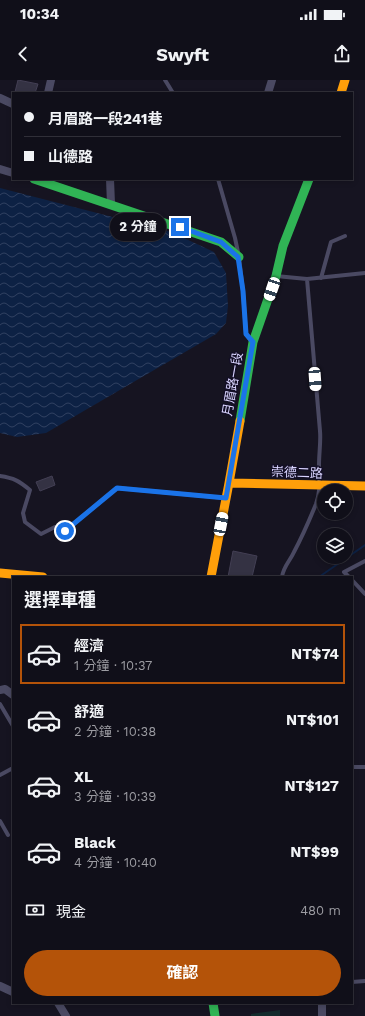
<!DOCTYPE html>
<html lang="zh-TW">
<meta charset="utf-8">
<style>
:root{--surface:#100f19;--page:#1e1d26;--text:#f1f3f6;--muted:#9c9ca2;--line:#302f38;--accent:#b45309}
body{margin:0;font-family:"Work Sans","Noto Sans TC",sans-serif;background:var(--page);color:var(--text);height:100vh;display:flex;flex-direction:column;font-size:15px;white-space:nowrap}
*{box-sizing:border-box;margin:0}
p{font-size:13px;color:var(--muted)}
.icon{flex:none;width:22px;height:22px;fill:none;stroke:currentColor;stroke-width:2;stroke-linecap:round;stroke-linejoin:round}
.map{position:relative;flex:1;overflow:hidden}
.drawer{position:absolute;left:12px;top:496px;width:341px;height:428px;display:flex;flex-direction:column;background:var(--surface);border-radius:0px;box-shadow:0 2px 6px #0003,0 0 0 1px var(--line)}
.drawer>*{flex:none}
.hud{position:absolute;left:12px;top:12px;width:341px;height:88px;border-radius:0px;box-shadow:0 2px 6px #0003,0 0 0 1px var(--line);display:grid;align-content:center;height:88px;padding:0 12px;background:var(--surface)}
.controls{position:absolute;left:317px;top:404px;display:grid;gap:8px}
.controls a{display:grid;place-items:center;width:36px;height:36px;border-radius:50%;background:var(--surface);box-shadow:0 2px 6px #0003,0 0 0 1px var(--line);font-size:20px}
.end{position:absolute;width:18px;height:18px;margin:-9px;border:5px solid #1a73e8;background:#fff;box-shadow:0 0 0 2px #fff}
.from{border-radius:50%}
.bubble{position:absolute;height:28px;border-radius:14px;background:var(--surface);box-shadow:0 2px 6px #0003,0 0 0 1px var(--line);font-size:13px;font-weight:700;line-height:28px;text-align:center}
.car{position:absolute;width:12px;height:24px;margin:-12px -6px;border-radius:5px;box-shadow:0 0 3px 1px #0007;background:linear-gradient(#fff 24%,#345 0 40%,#fff 0 76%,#345 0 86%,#fff 0)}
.hud b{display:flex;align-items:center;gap:14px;height:38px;font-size:15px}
.hud b+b{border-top:1px solid var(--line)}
.hud i{width:10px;height:10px;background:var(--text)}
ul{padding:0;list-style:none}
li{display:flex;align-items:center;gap:12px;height:60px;margin:0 8px 6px;padding:0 4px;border:2px solid transparent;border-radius:0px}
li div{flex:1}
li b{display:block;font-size:15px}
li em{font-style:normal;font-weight:700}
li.current{border-color:var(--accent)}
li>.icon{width:36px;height:36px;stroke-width:1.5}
h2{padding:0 12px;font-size:18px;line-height:48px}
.pay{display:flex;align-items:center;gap:10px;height:44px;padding:0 12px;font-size:15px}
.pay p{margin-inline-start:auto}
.action{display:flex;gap:8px;margin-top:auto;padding:8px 12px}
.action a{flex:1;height:46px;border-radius:24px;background:var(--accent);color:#fff;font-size:16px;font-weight:700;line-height:46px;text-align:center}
.status{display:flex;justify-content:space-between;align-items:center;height:28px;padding:0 20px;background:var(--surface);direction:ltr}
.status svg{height:11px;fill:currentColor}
header{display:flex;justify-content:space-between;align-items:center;height:52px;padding:0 12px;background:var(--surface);font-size:18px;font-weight:700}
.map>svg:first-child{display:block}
.pitch{fill:#132c2d}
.water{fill:url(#water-waves)}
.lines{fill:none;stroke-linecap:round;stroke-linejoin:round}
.stream{stroke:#0d2144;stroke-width:2}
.building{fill:#343243;stroke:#433f54}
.lane{stroke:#4a4962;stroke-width:4}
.street{stroke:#4a4962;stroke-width:8}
.fast{stroke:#30b455;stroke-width:9}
.slow{stroke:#ff9f0a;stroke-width:9}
.route{stroke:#1a73e8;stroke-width:5}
.labels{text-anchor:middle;stroke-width:3;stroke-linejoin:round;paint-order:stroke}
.street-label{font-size:13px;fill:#d9d4ff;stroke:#130f26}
</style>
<div class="status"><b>10:34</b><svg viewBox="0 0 49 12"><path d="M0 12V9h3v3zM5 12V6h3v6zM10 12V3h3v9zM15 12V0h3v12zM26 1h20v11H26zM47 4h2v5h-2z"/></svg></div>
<header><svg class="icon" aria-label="back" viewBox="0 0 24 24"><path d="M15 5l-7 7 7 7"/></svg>Swyft<svg class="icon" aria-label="share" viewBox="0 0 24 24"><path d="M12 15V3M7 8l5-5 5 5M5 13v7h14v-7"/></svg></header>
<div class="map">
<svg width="365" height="936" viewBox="0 0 365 936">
<defs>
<pattern id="water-waves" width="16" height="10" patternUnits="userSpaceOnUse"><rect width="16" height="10" fill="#0d2144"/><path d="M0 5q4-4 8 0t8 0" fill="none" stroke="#304060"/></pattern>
</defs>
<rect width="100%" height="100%" fill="#161421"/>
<path class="pitch" d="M280,930V936H251V934Z"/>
<path class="water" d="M0,108L171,152L214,172L226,193L228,226L226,243L216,254L46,353L17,357L0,353Z"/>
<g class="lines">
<path class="stream" d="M319,497L365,465"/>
</g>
<path class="building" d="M18,0L38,4L35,13L15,12Z
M52,396L55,405L40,411L36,402Z
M233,471L257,476L252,497H228Z"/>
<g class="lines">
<path class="lane" d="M165,0L173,13
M218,99L235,158L239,177L243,211L246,254L251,261
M276,196L307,199L365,193
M321,198L331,162L345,156
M0,396C14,398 19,401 30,410L23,433L25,442L41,454L55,447L65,451L117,408L225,418
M282,497C283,487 290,481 294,472C302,457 309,441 316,424C321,411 319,399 319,385C319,373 321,362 320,351L307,199
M349,497L344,492L365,481
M352,500L365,514
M0,624L13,646
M352,687H365
M0,695L13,688
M0,741L8,755
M352,902L365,901"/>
<path class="street" d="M48,13L51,0
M268,13L272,0
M0,18L13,24
M0,89L13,93
M110,99L111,124
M0,610L5,609L13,615
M0,906L13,912
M58,923L66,936
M322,923V936"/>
<path class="fast" d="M34,99L221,162L239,177
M240,341L253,262L276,196L283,166L309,99
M213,923L215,936"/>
<path class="slow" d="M341,13L345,0
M229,403L365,406
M0,493L43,497
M211,497L229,403L240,341"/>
</g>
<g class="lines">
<path class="route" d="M65,451L117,408L226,418L253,262L246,254L243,211L238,177L221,162L180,147"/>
</g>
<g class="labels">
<g class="street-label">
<text transform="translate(232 304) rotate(-80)" y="5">月眉路一段</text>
<text transform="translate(297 392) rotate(2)" y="5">崇德二路</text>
</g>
</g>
</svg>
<div class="controls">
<a><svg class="icon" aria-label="locate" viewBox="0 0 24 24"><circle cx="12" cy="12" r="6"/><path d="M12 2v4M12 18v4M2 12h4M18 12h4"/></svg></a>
<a><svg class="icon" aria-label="layers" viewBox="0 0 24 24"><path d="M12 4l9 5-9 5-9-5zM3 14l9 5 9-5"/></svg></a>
</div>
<i class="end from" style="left:65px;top:451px"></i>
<i class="end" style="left:180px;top:147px"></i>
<div class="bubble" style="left:110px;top:133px;width:56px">2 分鐘</div>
<i class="car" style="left:272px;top:209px;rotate:199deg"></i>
<i class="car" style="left:315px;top:299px;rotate:176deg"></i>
<i class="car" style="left:221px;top:444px;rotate:11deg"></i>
<div class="hud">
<b><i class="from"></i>月眉路一段241巷</b>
<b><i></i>山德路</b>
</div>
<section class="drawer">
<h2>選擇車種</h2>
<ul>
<li class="current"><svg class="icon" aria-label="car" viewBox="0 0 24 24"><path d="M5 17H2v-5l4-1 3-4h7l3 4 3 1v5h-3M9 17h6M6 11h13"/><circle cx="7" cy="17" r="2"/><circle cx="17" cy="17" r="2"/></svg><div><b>經濟</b><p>1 分鐘 · 10:37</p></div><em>NT$74</em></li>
<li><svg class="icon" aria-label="car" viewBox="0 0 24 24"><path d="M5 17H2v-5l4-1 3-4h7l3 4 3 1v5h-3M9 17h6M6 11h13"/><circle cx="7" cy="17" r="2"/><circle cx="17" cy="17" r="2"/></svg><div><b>舒適</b><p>2 分鐘 · 10:38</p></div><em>NT$101</em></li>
<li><svg class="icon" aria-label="car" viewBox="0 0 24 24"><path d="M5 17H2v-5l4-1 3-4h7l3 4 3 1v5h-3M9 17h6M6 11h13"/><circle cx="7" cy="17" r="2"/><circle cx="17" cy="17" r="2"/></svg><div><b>XL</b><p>3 分鐘 · 10:39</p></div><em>NT$127</em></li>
<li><svg class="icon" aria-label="car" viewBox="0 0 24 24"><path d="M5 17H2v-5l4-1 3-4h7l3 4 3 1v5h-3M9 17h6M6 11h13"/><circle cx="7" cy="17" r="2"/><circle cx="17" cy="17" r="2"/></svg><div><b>Black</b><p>4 分鐘 · 10:40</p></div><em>NT$99</em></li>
</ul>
<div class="pay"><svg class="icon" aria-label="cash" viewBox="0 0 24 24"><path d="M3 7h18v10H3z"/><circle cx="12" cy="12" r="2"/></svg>現金<p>480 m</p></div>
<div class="action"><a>確認</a></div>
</section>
</div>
